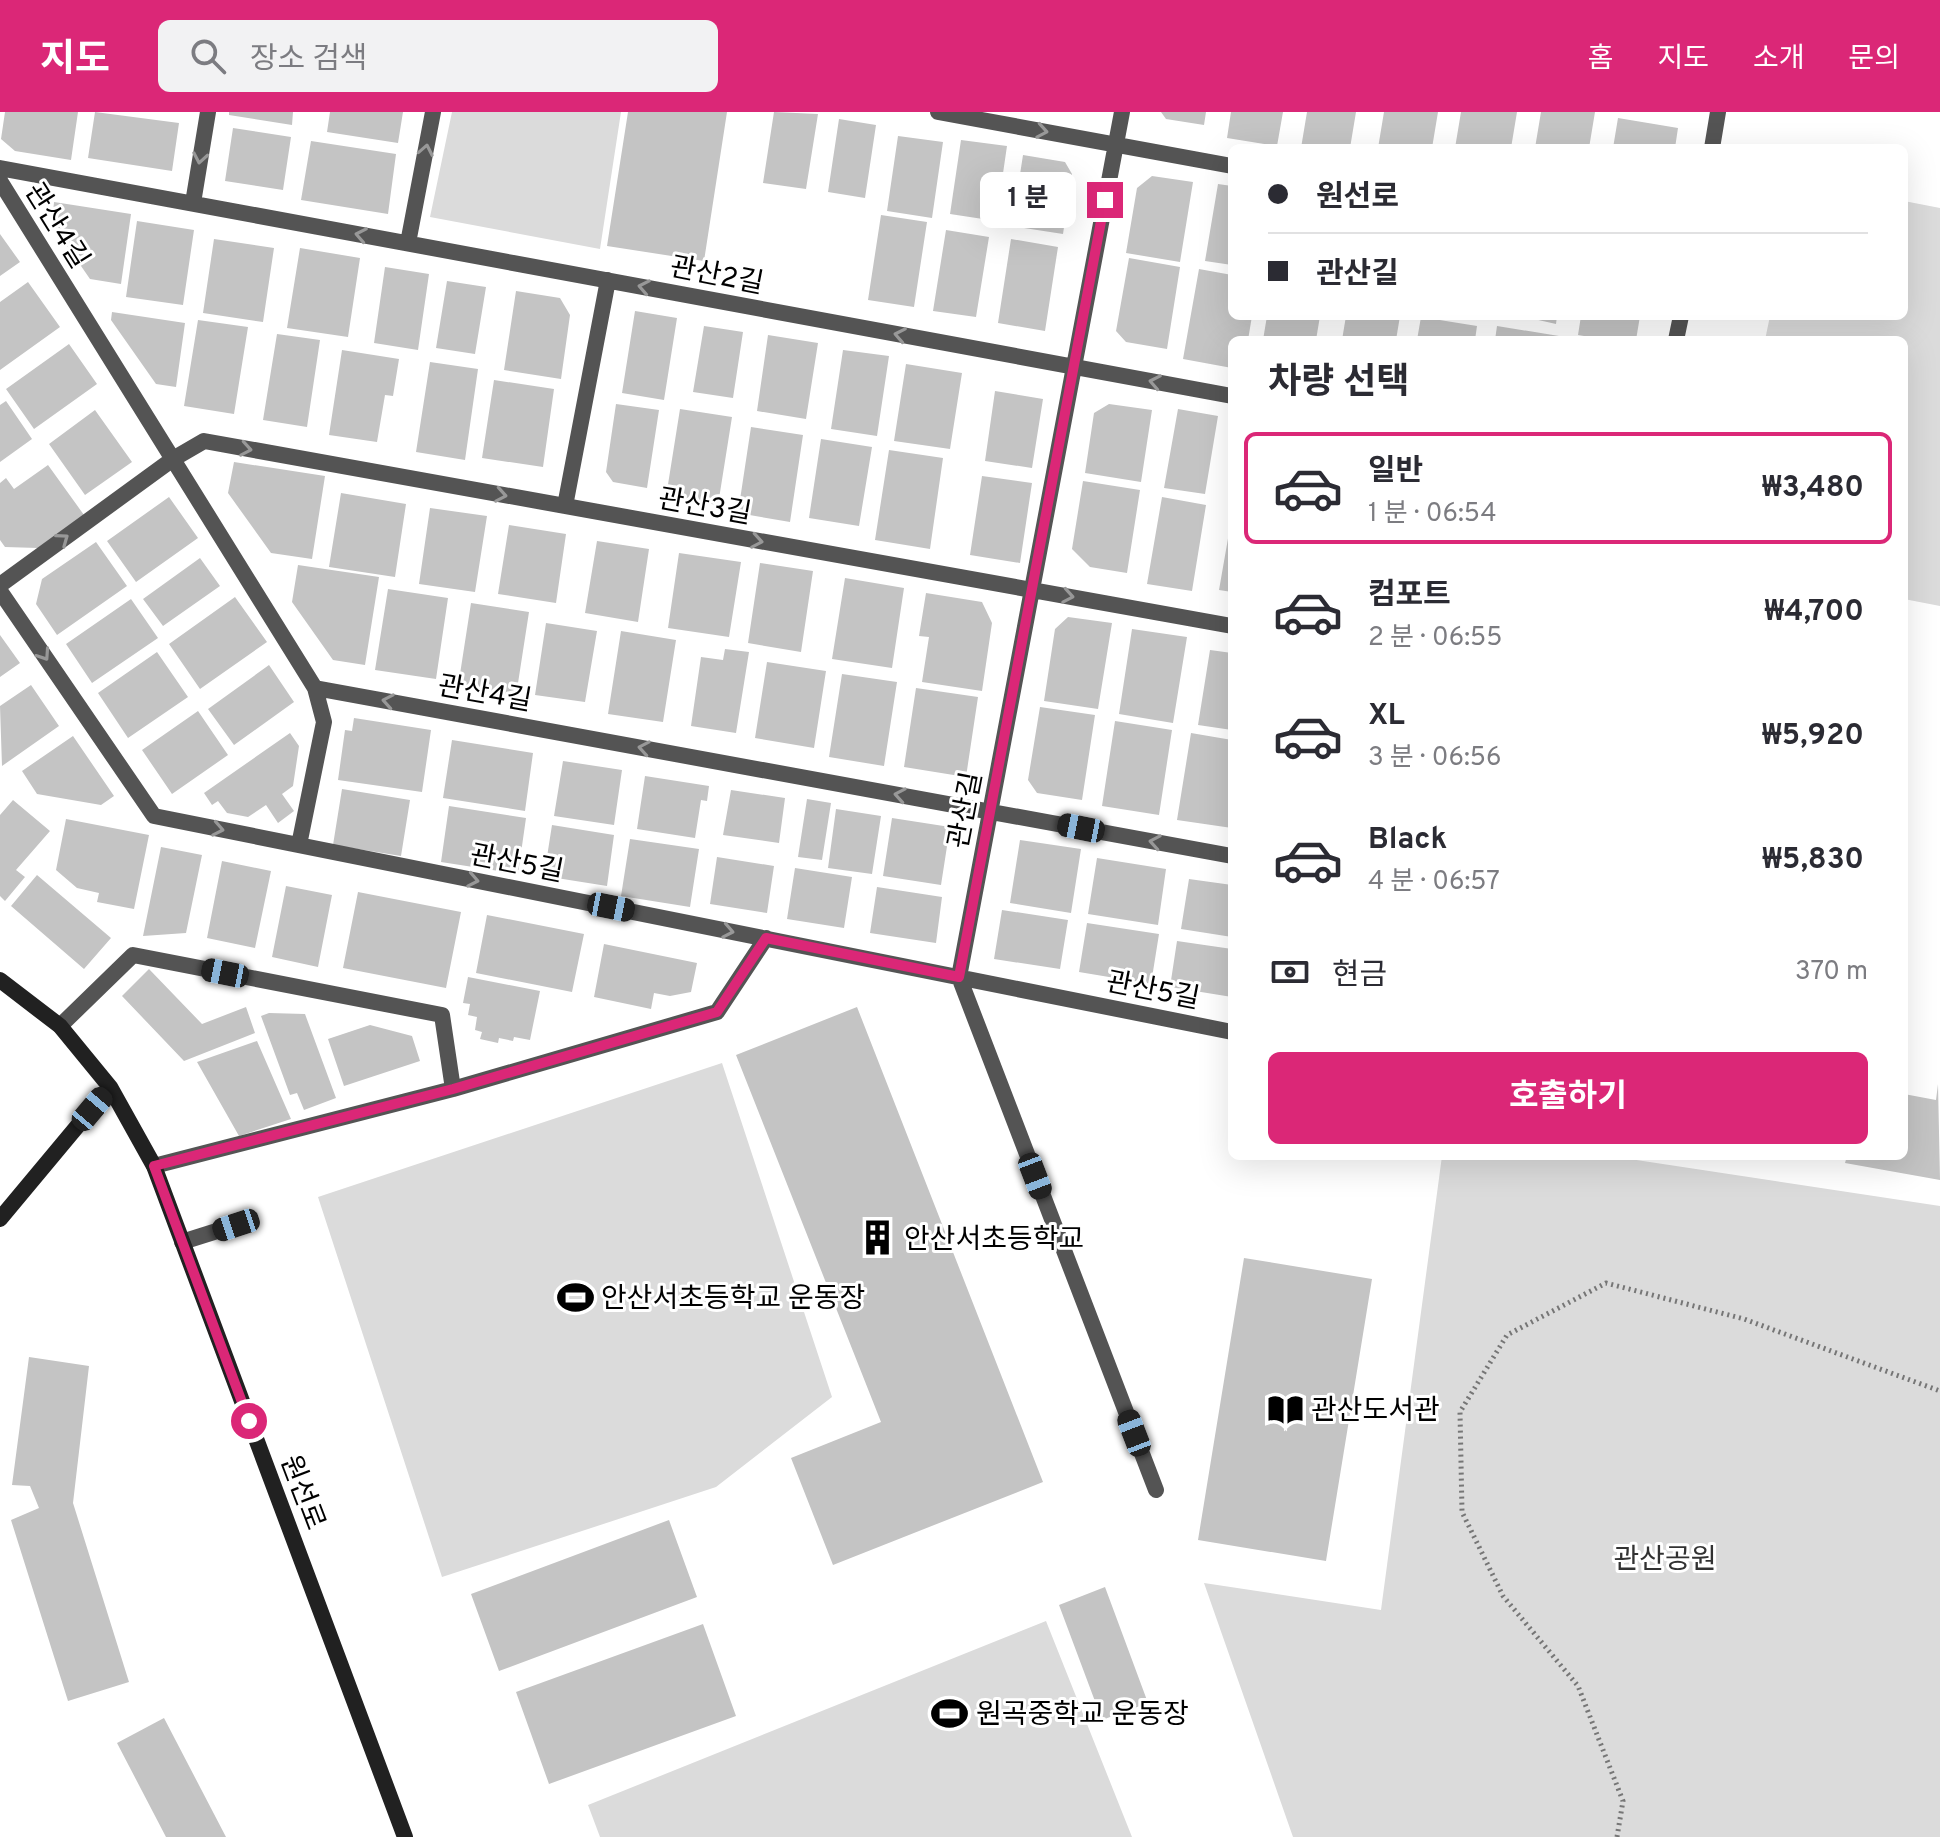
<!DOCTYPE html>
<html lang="ko">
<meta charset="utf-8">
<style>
:root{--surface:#fff;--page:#f2f2f3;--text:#2b2b33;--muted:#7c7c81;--line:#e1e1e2;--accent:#db2777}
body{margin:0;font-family:Overpass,"Noto Sans KR",sans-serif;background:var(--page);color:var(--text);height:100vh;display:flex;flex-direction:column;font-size:30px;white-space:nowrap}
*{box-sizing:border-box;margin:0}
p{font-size:26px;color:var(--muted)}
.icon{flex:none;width:44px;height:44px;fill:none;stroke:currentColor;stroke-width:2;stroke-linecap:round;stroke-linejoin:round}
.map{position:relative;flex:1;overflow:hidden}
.side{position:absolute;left:1228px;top:224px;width:680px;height:824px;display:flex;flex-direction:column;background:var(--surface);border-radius:12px;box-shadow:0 8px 32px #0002}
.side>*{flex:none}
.top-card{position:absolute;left:1228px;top:32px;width:680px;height:176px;border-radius:12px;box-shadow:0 8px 32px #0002;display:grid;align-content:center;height:176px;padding:0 40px;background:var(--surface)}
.end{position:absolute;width:36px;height:36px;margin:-18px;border:10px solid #db2777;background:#fff;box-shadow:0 0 0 4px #fff}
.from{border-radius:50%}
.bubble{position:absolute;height:56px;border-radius:12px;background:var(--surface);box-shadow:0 8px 32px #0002;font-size:26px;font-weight:700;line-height:56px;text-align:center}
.car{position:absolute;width:24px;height:48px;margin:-24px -12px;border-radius:10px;box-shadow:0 0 6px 2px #0007;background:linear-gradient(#222 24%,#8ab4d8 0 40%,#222 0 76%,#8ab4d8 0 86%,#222 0)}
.top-card b{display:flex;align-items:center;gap:28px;height:76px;font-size:30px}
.top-card b+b{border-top:2px solid var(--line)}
.top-card i{width:20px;height:20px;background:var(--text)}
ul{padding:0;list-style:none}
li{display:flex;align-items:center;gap:24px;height:112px;margin:0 16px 12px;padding:0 24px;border:4px solid transparent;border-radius:12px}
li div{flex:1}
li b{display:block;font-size:30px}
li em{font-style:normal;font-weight:700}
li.selected{border-color:var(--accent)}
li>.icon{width:72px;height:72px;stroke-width:1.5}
h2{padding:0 40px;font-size:36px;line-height:96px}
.pay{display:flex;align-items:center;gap:20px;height:88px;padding:0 40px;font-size:30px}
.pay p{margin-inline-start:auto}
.primary-button{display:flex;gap:16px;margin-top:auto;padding:16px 40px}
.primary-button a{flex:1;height:92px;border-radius:12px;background:var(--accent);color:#fff;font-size:32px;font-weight:700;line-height:92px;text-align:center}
header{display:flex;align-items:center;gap:48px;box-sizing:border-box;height:112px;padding:0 40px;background:var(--accent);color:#fff}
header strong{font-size:38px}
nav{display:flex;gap:44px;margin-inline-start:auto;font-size:28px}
.search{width:560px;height:72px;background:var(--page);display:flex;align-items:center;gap:20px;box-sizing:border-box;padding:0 28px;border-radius:12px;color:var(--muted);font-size:30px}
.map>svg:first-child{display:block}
.green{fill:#dbdbdb}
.building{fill:#c4c4c4}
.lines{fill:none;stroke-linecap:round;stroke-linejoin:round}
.path{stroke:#767676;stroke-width:5;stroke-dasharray:2 4;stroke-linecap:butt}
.lane{stroke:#545454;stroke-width:16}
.street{stroke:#545454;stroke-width:16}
.secondary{stroke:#212121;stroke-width:16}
.oneway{stroke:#989898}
.route{stroke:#db2777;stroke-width:10}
.labels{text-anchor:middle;stroke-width:6;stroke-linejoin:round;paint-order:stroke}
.street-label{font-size:28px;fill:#000;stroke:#fff}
.poi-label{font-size:28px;fill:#000;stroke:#fff;text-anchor:start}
.park-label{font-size:28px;fill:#323232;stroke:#fff}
</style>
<header>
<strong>지도</strong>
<div class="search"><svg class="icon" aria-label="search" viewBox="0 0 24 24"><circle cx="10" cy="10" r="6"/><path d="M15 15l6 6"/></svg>장소 검색</div>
<nav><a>홈</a><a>지도</a><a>소개</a><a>문의</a></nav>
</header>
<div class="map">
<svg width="1940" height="1725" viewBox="0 0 1940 1725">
<rect width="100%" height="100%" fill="#fff"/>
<path class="green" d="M452,0H621L600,137L430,105Z
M1904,89L1940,96V494L1904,487V228H1765L1770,204H1904Z
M722,951L832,1285L716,1375L442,1465L318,1085Z
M1442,1044H1610L1940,1094V1725H1293L1204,1471L1381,1498Z
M1046,1509L1132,1725H600L588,1693Z"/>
<path class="building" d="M5,0H78L71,48L15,39L1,27Z
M95,0L179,11L172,59L88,46Z
M229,0H293L292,13L229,3Z
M330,0H403L398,31L327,20Z
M628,0H727L704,149L607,134Z
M774,0L818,2L806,77L763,71Z
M1161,0H1206L1204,13L1166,7Z
M1231,0H1283L1277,34L1227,26Z
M1307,0H1356L1350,36H1301Z
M1384,0H1438L1432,36H1378Z
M1461,0H1517L1511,36H1455Z
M1541,0H1595L1589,36H1535Z
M1618,6L1678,16L1675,36H1613Z
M839,7L876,13L865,86L828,80Z
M233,16L291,25L283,78L225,69Z
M898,24L943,30L932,106L887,99Z
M961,28L1007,34L996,109L950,102Z
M311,29L396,42L388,102L301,88Z
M1023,43L1065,50L1072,62L1063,122L1012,114Z
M1152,64L1193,70L1180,150L1126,141L1137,76Z
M1218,72L1232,74V153L1205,149Z
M54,90L131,102L121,172L90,167L52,112Z
M881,103L927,110L914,195L868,188Z
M137,109L194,118L183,193L126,185Z
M946,118L989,125L976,205L933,199Z
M0,122L20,150L0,164Z
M214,127L274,136L263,210L203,201Z
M1011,127L1058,135L1045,219L998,211Z
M300,136L360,146L348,225L287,216Z
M1129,146L1180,155L1167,237L1126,230L1116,219Z
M385,155L429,162L418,238L374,231Z
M1199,157L1232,163V204H1252L1248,228H1232V256L1183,247Z
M447,169L486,175L475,242L436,236Z
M28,170L60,215L0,258V190Z
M516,179L560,186L570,203L561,267L504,258Z
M635,199L677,206L664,288L622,281Z
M112,200L185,211L176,275L156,272L111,208Z
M1267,204H1320L1316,228H1263Z
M1346,204H1400L1396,228H1342Z
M1521,204H1557L1556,212Z
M1581,204H1640L1636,228H1608L1578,223Z
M1421,205L1477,214L1475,228H1417Z
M198,208L248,215L234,302L184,294Z
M704,214L743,220L733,286L693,280Z
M1497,214L1559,224V228H1495Z
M277,222L320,228L307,315L263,308Z
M768,223L818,231L806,307L757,299Z
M69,232L97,272L34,317L6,277Z
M342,238L399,247L393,284L385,283L377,330L329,323Z
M843,238L889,244L877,324L831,317Z
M430,250L478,257L465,348L416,340Z
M906,252L962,261L950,337L894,329Z
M494,268L554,277L543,355L482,346Z
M995,279L1043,287L1032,356L985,349Z
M6,289L32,327L0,350V293Z
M616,292L659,298L647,376L613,370L606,360Z
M1109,292L1152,298L1141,370L1085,361L1094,301Z
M680,297L732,305L718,393L666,385Z
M1178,297L1218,304L1205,382L1164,376Z
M95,298L132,350L85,383L49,332Z
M751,315L803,323L790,410L738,401Z
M821,327L872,335L859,414L809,406Z
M889,338L943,346L930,437L875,428Z
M234,350L325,364L312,447L271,441L228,381Z
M48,353L84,403L38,436L5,435L0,428V371L6,366L14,377Z
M982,364L1032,371L1020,451L970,443Z
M1083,369L1140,378L1127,461L1090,455L1072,437Z
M341,381L406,392L395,465L329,455Z
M169,385L198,426L136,470L107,429Z
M1162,385L1206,393L1192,479L1147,472Z
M430,396L487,404L475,480L419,472Z
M509,413L566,422L556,491L498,482Z
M1230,415H1232V480L1219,478Z
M597,429L649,437L638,510L585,501Z
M96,430L127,474L57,523L36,492L42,467Z
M679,441L741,450L729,525L668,516Z
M200,446L220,474L163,514L143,487Z
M760,451L813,459L801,540L748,531Z
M298,453L379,465L365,553L333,548L292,490Z
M845,466L904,476L892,556L832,547Z
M388,477L448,486L436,567L375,558Z
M926,481L982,490L992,511L982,579L922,570L929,525L919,524Z
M235,485L267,530L200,577L169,532Z
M131,487L158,526L92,571L66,532Z
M471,491L529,500L516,584L458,575Z
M1068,505L1112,511L1098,597L1044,589L1055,517Z
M546,511L597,519L585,590L535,583Z
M1132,517L1187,525L1173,611L1119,602Z
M621,519L676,528L663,610L608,602Z
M0,523L20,551L0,565Z
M725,537L749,540L736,621L691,614L701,545L723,548Z
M1210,538L1232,541V618L1198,613Z
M157,540L188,585L128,626L98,581Z
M767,550L826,559L814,636L755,626Z
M269,553L294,590L234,633L208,597Z
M842,562L897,570L884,654L829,645Z
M31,573L59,614L2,654L0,594Z
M916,576L978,585L966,665L904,655Z
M1040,595L1095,603L1082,688L1037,681L1028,668Z
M198,599L228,643L172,682L142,638Z
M354,606L431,618L422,680L338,668L345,618L352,619Z
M1115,609L1172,618L1159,703L1102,694Z
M290,621L299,634L293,674L282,682L294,699L278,711L266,693L248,705L227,701L218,689L212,693L204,681Z
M1191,621L1232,628V716L1177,708Z
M73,624L114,684L101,693L37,682L22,659Z
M452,628L533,641L525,699L443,686Z
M563,649L622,658L614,713L554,704Z
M645,664L709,674L707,689L701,688L695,726L637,717Z
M342,677L410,688L401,744L333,733Z
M731,678L785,686L779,731L723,723Z
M807,687L831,691L822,748L798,745Z
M13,688L50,719L16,758L25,765L5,789L0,784V703Z
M449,694L526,706L518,762L441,750Z
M836,697L881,704L872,762L828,756Z
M892,706L950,715L941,773L883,764Z
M66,707L149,723L134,797L97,790L99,781L77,776L56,758Z
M552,713L614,723L607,774L544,764Z
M630,727L699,737L690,795L621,784Z
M1020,728L1081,737L1071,801L1010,791Z
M161,735L202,743L186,821L143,824Z
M717,745L774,754L767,801L710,792Z
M1097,746L1166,757L1158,813L1088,802Z
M222,749L271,759L255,836L207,826Z
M795,756L852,765L844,816L787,807Z
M37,763L111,826L84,857L11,794Z
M1189,767L1232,773V825L1181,817Z
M286,774L332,783L318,855L272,845Z
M877,775L942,785L936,831L870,821Z
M358,780L461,800L446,876L343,856Z
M1002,798L1068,808L1060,857L994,847Z
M487,803L584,822L572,880L476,861Z
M1087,811L1159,822L1151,872L1079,860Z
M1177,829L1232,837V885L1170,875Z
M604,832L697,851L691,880L670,884L654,881L651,897L594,885Z
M149,857L202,912L246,895L255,921L184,949L122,884Z
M468,865L540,879L530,928L514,925L513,929L499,926L498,931L480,927L482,920L475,918L477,905L468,903L470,892L463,891Z
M857,895L1043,1370L833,1453L791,1346L881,1310L736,943Z
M269,901L305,902L336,986L304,998L297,981L290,983L261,904Z
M370,913L412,924L420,949L344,974L328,927Z
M257,929L291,1007L239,1024L197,950Z
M1938,972L1940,1068L1845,1051L1847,1044H1904V982L1936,988Z
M1244,1146L1372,1167L1326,1449L1198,1428Z
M29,1245L89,1254L73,1391L129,1570L68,1589L11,1408L39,1396L30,1374L12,1373Z
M669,1408L697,1485L499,1559L471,1482Z
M1105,1475L1148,1591L1102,1608L1059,1493Z
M703,1512L736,1604L549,1672L516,1580Z
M164,1606L226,1725H166L117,1631Z"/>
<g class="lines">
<path class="path" d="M1617,1725L1623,1689L1578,1574L1503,1484L1462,1400L1460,1300L1507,1223L1606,1171L1744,1207L1940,1279"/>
<path class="lane" d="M182,1130L236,1113"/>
<path class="street" d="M938,0L1232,54
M1122,0L959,865L1156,1378
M1712,36L1718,0
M0,56L1232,284
M0,69L315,576L1232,744
M193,91L208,0
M408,131L433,0
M1676,228L1681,204
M565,394L608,168
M0,473L173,347L204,329L1232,514
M0,479L154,704L1232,920
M299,733L324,610L315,576
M60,914L133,843L442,903L453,977
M154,1054L453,977L717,900L766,826"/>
<path class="secondary" d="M0,868L60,914L110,975L154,1054L405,1725
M0,1107L110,975"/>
</g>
<defs><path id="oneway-chevron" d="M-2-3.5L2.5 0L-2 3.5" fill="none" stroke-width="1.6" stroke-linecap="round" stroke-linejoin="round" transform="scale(2)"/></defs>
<g class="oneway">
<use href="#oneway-chevron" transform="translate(1042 19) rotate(10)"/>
<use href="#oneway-chevron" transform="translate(426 38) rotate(-79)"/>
<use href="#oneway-chevron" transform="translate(200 46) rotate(100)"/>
<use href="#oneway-chevron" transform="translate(361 123) rotate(-169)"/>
<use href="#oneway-chevron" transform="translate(644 175) rotate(-169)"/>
<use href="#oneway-chevron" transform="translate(900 223) rotate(-169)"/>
<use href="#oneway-chevron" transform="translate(1155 270) rotate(-169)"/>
<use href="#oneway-chevron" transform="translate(246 337) rotate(10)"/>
<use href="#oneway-chevron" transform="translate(501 383) rotate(10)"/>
<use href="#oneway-chevron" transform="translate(63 427) rotate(-36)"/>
<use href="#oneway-chevron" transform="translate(757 429) rotate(10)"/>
<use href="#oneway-chevron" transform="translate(1068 484) rotate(10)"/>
<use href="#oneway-chevron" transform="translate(44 543) rotate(56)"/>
<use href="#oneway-chevron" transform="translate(388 589) rotate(-170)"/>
<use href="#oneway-chevron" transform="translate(644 636) rotate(-170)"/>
<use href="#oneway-chevron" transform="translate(900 683) rotate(-170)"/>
<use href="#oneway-chevron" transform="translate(218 717) rotate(11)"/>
<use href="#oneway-chevron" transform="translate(1155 730) rotate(-170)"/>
<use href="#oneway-chevron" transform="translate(473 768) rotate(11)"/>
<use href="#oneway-chevron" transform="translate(728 819) rotate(11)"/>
</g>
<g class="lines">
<path class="route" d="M249,1309L154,1054L453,977L717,900L766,826L959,865L1105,88"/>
</g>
<defs>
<symbol id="building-bare" viewBox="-9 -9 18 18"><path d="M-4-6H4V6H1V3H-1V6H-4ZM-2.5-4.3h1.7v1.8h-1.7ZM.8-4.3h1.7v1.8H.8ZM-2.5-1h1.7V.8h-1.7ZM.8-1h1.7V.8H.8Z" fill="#000" stroke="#fff" stroke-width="2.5" paint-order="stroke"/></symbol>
<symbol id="stadium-bare" viewBox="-9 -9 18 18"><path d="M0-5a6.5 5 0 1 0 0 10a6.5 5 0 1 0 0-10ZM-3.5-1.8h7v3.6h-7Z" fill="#000" stroke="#fff" stroke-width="2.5" paint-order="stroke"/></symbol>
<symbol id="library-bare" viewBox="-9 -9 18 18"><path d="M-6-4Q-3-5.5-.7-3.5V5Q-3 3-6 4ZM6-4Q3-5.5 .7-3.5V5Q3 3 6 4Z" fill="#000" stroke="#fff" stroke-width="2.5" paint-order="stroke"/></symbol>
</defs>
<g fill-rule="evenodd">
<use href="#building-bare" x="852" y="1100" width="51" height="51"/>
<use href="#stadium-bare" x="550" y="1160" width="51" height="51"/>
<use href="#library-bare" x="1260" y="1272" width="51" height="51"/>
<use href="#stadium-bare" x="924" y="1576" width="51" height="51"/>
</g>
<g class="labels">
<g class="street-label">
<text transform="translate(58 113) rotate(58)" y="10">관산4길</text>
<text transform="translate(717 162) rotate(11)" y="10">관산2길</text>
<text transform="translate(705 393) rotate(10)" y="10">관산3길</text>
<text transform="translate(485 580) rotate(10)" y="10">관산4길</text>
<text transform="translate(964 698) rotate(-79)" y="10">관산길</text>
<text transform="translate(517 750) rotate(11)" y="10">관산5길</text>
<text transform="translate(1153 877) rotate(11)" y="10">관산5길</text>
<text transform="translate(304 1380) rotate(69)" y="10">원선로</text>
</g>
<g class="poi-label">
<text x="904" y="1136">안산서초등학교</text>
<text x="601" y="1195">안산서초등학교 운동장</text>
<text x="1311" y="1307">관산도서관</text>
<text x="976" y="1611">원곡중학교 운동장</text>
</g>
<g class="park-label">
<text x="1665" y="1456">관산공원</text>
</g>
</g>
</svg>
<i class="end from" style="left:249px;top:1309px"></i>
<i class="end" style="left:1105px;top:88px"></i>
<div class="bubble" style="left:980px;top:60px;width:96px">1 분</div>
<i class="car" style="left:1081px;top:716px;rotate:281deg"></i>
<i class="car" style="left:611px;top:795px;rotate:101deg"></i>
<i class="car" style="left:225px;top:861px;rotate:281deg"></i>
<i class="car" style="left:92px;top:997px;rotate:40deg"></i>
<i class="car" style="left:1035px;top:1064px;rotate:159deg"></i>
<i class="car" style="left:236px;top:1113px;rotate:252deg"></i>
<i class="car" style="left:1134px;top:1321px;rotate:339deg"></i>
<div class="top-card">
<b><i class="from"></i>원선로</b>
<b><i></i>관산길</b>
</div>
<section class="side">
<h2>차량 선택</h2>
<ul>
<li class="selected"><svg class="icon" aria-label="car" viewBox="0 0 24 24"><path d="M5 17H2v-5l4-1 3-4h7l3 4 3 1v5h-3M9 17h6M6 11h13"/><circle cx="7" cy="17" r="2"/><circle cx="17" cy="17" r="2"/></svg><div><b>일반</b><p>1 분 · 06:54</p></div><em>₩3,480</em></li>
<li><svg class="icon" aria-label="car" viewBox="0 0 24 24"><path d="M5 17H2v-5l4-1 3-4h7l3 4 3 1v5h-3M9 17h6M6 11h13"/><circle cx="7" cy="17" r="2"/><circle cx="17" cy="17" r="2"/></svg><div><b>컴포트</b><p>2 분 · 06:55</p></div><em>₩4,700</em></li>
<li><svg class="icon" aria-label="car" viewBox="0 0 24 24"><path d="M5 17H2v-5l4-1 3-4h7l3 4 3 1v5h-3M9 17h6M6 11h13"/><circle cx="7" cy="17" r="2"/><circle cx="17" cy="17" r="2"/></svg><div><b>XL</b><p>3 분 · 06:56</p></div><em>₩5,920</em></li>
<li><svg class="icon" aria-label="car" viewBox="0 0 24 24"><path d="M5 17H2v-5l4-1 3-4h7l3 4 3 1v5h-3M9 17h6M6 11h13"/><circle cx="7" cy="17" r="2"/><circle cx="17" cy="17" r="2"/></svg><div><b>Black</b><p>4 분 · 06:57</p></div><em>₩5,830</em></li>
</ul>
<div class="pay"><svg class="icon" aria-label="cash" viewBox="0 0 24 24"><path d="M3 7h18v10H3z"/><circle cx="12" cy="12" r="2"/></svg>현금<p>370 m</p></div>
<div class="primary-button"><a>호출하기</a></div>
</section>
</div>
